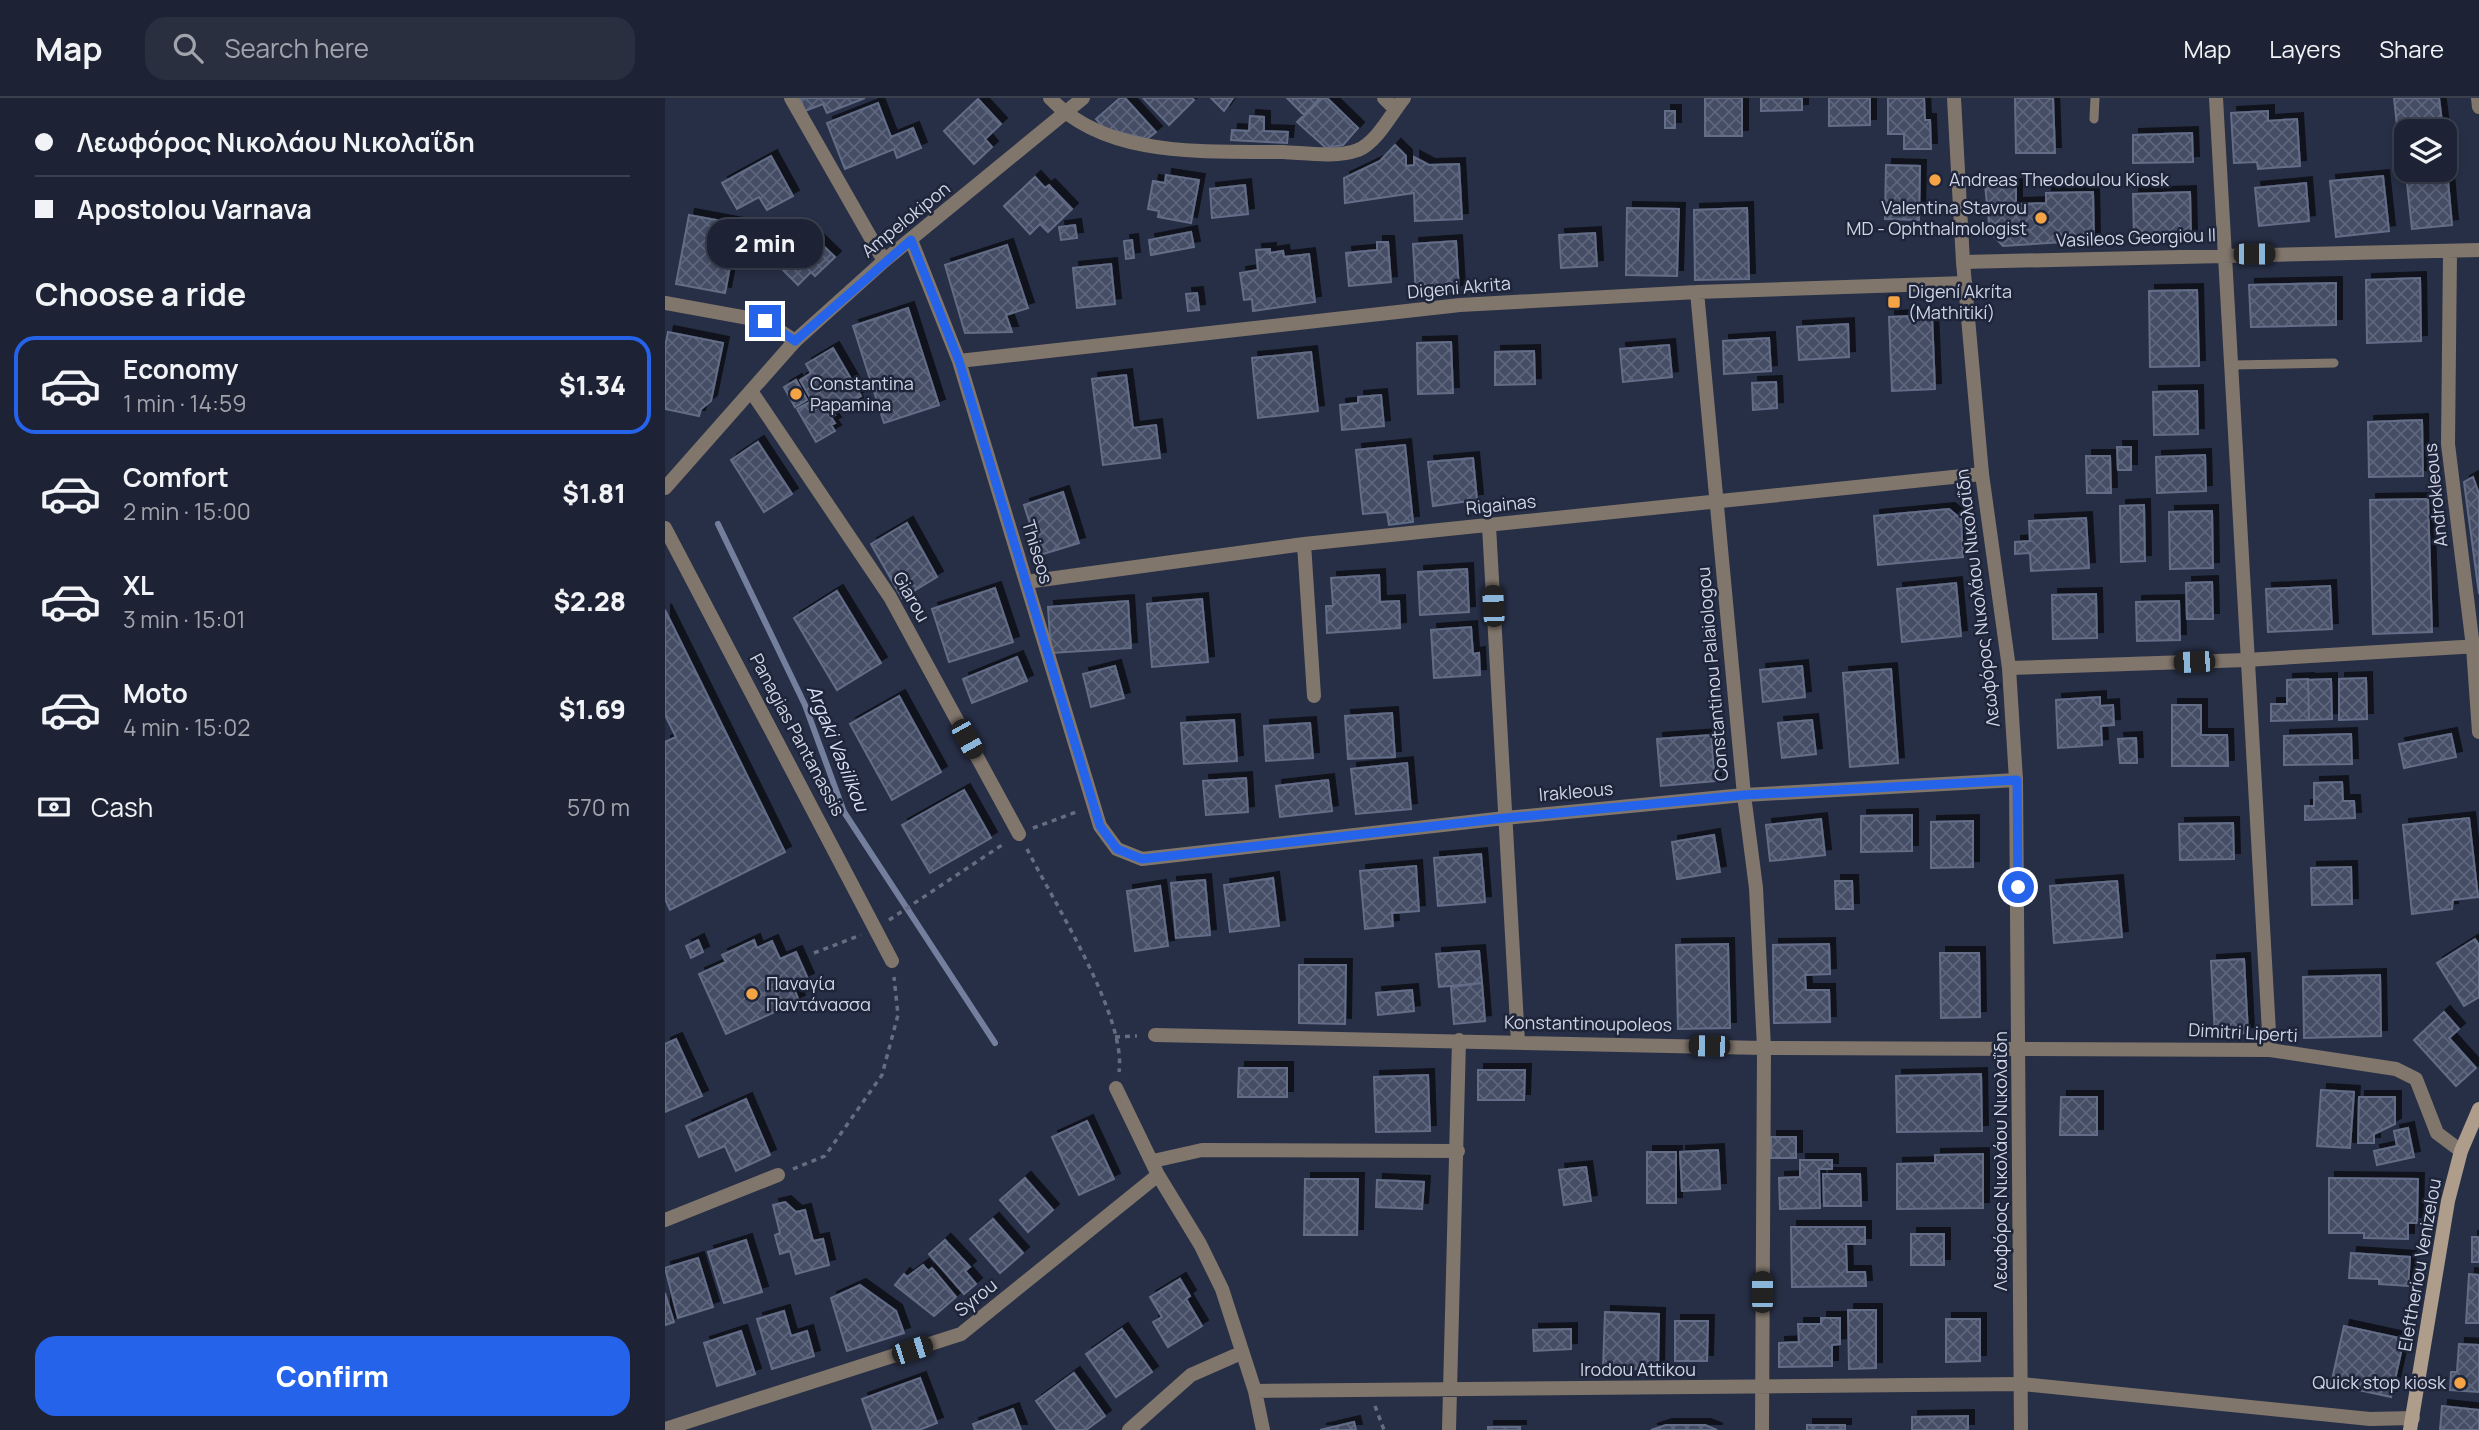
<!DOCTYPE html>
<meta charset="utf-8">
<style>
:root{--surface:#1d2334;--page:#2a2f40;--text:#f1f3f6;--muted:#a0a4ac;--line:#3b404f;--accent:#2563eb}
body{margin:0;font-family:Manrope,sans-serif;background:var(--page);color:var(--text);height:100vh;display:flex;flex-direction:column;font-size:26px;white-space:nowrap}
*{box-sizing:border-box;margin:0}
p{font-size:23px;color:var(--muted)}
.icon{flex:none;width:38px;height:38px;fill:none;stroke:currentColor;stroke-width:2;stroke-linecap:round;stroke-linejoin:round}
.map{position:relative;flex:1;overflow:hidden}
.panel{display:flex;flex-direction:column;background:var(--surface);width:665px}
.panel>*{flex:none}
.top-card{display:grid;align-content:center;height:154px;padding:0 35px;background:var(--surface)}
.controls{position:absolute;left:1729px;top:21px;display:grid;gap:14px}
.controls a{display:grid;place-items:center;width:63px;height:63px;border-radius:14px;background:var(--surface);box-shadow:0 4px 10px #0003,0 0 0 2px var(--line);font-size:35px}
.end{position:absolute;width:32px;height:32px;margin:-16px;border:9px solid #2563eb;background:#fff;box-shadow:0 0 0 4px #fff}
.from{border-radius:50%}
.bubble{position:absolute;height:49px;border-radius:21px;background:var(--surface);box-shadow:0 4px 10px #0003,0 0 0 2px var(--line);font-size:23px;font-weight:800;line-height:49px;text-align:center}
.car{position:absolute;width:21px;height:42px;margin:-21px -10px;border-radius:9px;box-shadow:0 0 5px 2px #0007;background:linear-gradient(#222 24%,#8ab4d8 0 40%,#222 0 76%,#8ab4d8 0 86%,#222 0)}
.top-card b{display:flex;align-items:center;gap:24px;height:66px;font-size:26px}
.top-card b+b{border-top:2px solid var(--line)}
.top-card i{width:18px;height:18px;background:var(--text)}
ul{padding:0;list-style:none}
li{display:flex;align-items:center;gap:21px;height:98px;margin:0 14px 10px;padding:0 21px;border:4px solid transparent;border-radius:21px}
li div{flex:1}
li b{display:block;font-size:26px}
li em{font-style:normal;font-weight:800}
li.current{border-color:var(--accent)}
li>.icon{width:63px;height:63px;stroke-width:1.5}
h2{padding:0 35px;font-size:32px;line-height:84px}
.pay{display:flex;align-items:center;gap:18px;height:77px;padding:0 35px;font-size:26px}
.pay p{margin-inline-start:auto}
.action{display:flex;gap:14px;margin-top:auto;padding:14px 35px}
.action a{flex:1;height:80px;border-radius:21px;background:var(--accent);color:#fff;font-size:28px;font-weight:800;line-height:80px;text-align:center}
header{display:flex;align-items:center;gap:42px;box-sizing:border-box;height:98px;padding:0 35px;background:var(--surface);border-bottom:2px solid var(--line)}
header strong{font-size:33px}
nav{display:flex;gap:38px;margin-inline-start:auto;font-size:24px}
.search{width:490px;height:63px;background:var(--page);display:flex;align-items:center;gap:18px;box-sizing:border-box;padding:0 24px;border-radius:21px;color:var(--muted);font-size:26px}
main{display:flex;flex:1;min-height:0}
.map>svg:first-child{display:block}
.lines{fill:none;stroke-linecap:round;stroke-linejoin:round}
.stream{stroke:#747f9d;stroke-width:6}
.building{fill:url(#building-cross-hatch);stroke:#636d87;stroke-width:2;filter:url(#shadow)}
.path{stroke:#666d81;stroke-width:3.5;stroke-dasharray:5 5;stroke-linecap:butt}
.service{stroke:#81766b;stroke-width:9}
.minor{stroke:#81766b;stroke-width:14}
.tertiary{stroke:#81766b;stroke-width:14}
.secondary{stroke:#af9d8b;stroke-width:14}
.route{stroke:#2563eb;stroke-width:9}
.poi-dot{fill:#f4a444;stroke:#1e253b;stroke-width:2.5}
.labels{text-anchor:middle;stroke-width:5;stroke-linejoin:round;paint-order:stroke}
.poi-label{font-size:18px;fill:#cfd5e4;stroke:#1e253b;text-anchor:start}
.street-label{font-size:18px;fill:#cfd5e4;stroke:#1e253b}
.water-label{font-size:19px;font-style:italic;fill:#dbe3f9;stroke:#1e253b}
</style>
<header>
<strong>Map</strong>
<div class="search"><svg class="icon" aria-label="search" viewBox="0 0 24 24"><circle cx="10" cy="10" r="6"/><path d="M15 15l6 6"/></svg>Search here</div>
<nav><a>Map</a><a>Layers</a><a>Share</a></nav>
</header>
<main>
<section class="panel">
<div class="top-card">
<b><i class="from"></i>Λεωφόρος Νικολάου Νικολαΐδη</b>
<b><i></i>Apostolou Varnava</b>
</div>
<h2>Choose a ride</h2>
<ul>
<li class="current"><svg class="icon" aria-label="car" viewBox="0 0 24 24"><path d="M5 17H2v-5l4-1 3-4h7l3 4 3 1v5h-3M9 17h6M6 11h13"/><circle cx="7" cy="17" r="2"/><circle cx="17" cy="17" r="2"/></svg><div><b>Economy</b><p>1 min · 14:59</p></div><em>$1.34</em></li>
<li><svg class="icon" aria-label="car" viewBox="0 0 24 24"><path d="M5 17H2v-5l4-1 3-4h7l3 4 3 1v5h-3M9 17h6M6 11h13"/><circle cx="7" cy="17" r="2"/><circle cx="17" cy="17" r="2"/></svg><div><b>Comfort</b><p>2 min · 15:00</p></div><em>$1.81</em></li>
<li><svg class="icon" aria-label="car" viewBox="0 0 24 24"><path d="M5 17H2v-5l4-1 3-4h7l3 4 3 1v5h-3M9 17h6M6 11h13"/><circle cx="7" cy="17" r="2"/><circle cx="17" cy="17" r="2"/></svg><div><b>XL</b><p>3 min · 15:01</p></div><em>$2.28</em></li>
<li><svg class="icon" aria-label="car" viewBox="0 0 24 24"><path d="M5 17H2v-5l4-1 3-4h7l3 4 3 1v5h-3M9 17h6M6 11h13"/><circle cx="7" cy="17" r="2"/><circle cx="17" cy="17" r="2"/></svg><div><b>Moto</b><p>4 min · 15:02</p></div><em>$1.69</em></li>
</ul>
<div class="pay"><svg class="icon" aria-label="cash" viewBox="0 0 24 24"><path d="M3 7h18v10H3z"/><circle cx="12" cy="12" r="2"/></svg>Cash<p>570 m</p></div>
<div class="action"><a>Confirm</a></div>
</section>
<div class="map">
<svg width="1814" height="1332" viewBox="0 0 1814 1332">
<defs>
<pattern id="building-cross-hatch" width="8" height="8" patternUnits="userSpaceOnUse" patternTransform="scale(1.75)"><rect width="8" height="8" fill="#444d65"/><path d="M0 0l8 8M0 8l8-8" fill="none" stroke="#5e667b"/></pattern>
<filter id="shadow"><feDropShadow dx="6" dy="-6" stdDeviation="0" flood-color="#0009"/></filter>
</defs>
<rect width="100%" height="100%" fill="#272f46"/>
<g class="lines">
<path class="stream" d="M53,426L140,607L179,714L330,945"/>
</g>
<path class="building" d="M135,0H200L162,15L158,6L140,13Z
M455,0H460L491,34L482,41L440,31L431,21Z
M478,0H527L529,2L504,27Z
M546,0H568L559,13Z
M622,0H655L639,17Z
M656,0H662L693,30L678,47L661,50L632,24Z
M1040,0H1077V38H1040Z
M1096,0H1137V12L1096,13Z
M1164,0H1205V27L1164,28Z
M1223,0H1259L1260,22H1265L1266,51H1239V36H1223Z
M1350,0H1388L1390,55H1351Z
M1729,0H1774L1778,32L1741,33V36L1733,37Z
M313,1L336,26L320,41L327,49L309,66L279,33Z
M213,5L226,39L248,30L256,50L232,60L229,51L180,71L162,25Z
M1000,13H1010V30H1000Z
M1603,13V23L1632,21L1635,68L1593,71L1592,64L1569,65L1566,15Z
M585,18L599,19V33L623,34L622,45L566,42L567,32L584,33Z
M1527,35L1528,64L1468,65V37Z
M730,47L741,58V68L749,67V59L764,67L794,66L797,121L750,123L749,95L680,105L679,80L715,63Z
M106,58L128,98L102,112L94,99L72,111L57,85Z
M1221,67L1255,68L1254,122L1220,121Z
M1782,71L1787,127L1747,131L1741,76Z
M501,77L534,82L526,125L493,119L494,113L483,111L488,83L500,85Z
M1718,78L1724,133L1671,139L1665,83Z
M370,79L380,90L384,87L407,111L383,134L375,126L365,136L339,108Z
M1641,85L1644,123L1594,128L1590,90Z
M580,87L583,116L547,120L545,91Z
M1320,87H1351V106L1381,105V95L1428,94L1429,142L1338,148L1325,134Z
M1525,94L1526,138L1469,139L1468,96Z
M962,110L1014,111L1012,178L961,177Z
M1082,110L1084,181L1030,182L1029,112Z
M24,117L73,126L60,195L11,186Z
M410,127L412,140L396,142L394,129Z
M526,134L529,149L486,157L484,142Z
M930,135L932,168L896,170L894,137Z
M147,137L170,159L150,178L146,174L133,187L115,169Z
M467,142L469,160L461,161L459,143Z
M791,143L794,193L751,196L748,146Z
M712,144H723L726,184L684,188L681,155L712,152Z
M342,147L363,210L341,217L347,234L300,235L280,167Z
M605,151V155L618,153L619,159L644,156L650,204L588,213L587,201L579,202L575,175L593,172L591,152Z
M446,166L450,206L412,210L408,170Z
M1755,180L1756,243L1702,245L1701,182Z
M1671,185V227L1586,229L1584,187Z
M1532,192L1534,268L1485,269L1484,193Z
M532,195L534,212L523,213L521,196Z
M243,210L274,307L219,325L188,228Z
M1267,217L1270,291L1227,293L1224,219Z
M1183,226L1184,259L1134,262L1132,229Z
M3,234L58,245L46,303L36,311L34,318L0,311V249Z
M1104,240L1106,273L1059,276L1058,243Z
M786,244L788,295L753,296L752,245Z
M1004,247L1007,279L958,284L955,251Z
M168,250L196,298L190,301L192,305L180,312L178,308L166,311L170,317L166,319L170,325L166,327L170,333L151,344L132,311L147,303L135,282L146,275L141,266Z
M869,253L870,286L830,287V254Z
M646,254L653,313L593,320L587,260Z
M461,277L468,330L491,327L495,360L438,367L427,281Z
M131,282L142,302L130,309L119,289Z
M1111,284L1112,310L1088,312L1087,285Z
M1532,293L1533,336L1489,337L1488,294Z
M716,297L719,328L677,332L675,307L693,305V299Z
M1757,322L1758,378L1704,379L1703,324Z
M93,344L127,396L99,414L66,362Z
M740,347L748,424L724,427L722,414L698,416L691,352Z
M1452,349H1466V372H1453Z
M1540,357L1541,393L1492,395L1491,359Z
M1421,358H1445L1446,395H1422Z
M808,360L812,402L768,408L763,364Z
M1808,379L1814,396V496L1799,384Z
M398,394L414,445L375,457L359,407Z
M1763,401L1767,534L1708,536L1705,402Z
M1479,407L1480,463L1456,464L1455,408Z
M1284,411L1296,421L1298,459L1213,467L1209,418Z
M1547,413L1548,470L1505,471L1504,414Z
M1421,420L1424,470L1366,473L1365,455L1350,456V444L1365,443L1364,423Z
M242,425L272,479L237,500L206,446Z
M802,471L804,514L755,517L753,474Z
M714,477L715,504L734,503L735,530L662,535L661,508H668L666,480Z
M1547,484L1548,521H1522L1521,485Z
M1291,485L1296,538L1237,544L1232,491Z
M1665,488L1667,531L1603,534L1601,491Z
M330,490L348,544L284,564L267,511Z
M172,493L216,565L172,592L129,520Z
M1431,496L1432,540L1388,541L1387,497Z
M537,501L543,564L487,569L482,506Z
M463,503L466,550L386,555L383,509Z
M1514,503L1515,542L1472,543L1471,504Z
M0,512L120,754L5,812L0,801V644L11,639L0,617Z
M806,529L808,556L814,555L815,577L769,580L766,532Z
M352,559L362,583L307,605L298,581Z
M450,568L459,600L426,609L418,576Z
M1137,568L1140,599L1098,604L1095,572Z
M1226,571L1233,665L1185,669L1178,575Z
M1701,580L1702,621L1674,622V581Z
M1643,581L1644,622L1606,623V606H1622V582Z
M1666,581L1667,621L1644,622L1643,582Z
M234,598L276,674L227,702L185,626Z
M1435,599V608L1448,607L1449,627L1436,628L1437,647L1393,650L1391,602Z
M1507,607H1536V637H1562L1563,668H1507Z
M727,615L730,659L683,661L680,618Z
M569,622L572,663L519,666L516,625Z
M1147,622L1151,656L1117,660L1113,625Z
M645,625L648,660L601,663L599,628Z
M1686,636L1687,666L1619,667V638Z
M1786,636L1791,659L1739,670L1734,646Z
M1046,637L1050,683L996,688L992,641Z
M1471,640L1472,665H1455L1453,641Z
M742,665L746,711L691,716L686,671Z
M581,680L583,714L541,717L538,683Z
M663,682L667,713L615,719L611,688Z
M1677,684L1678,703H1689L1690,720L1640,722V708H1649V685Z
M299,692L326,740L265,775L237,727Z
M1247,717V753L1196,754V718Z
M1804,720L1813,799L1788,802L1787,811L1747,816L1738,727Z
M1156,721L1160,757L1105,763L1101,727Z
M1308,723V769L1266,770V724Z
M1568,725L1569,761L1515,762L1514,726Z
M1049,737L1055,774L1012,781L1007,744Z
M816,756L820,804L773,808L769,760Z
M751,768L754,813L727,815L728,828L700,831L695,773Z
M1686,769L1687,806L1647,807L1646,770Z
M608,780L614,828L565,834L559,787Z
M540,782L545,837L511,840L506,785Z
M1170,783H1187L1188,811H1171Z
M1452,783L1457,839L1389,845L1385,788Z
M495,788L503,848L470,853L462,793Z
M1810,841L1814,847V899L1799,908L1772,865Z
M33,842L38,854L26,860L21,848Z
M89,842L92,850L107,843L115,861L131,854L143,881L128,888L134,903L61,936L34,876L61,864L57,857Z
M1063,846L1065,930L1013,931L1011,847Z
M1164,846L1165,876L1140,877L1141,892H1164L1165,924L1109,925L1108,847Z
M814,853L817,885L774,889L771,856Z
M1275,855H1314L1315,919L1276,920Z
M1579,861L1583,935L1550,937L1546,863Z
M634,867H681L680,926L634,925Z
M1715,877L1716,938L1639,940L1638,879Z
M817,885L820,923L789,926L786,889Z
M747,892L749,913L713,917L711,895Z
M1779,914L1794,931L1784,940L1811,970L1791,988L1749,942Z
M11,941L37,998L0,1014V946Z
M574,970H622V999H573Z
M813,972H860L859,1002H813Z
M1316,976L1317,1033L1232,1034L1231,978Z
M763,977L765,1033L711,1034L709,979Z
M1656,992L1689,994L1685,1050L1652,1048Z
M1396,999H1432V1037H1395Z
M1694,999H1730V1026L1709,1036V1045H1693Z
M81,1001L105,1057L71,1073L60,1048L34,1059L21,1028Z
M422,1023L449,1081L414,1097L387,1039Z
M1743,1030L1749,1059L1712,1067L1709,1053L1732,1048L1729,1033Z
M1106,1039H1131V1060H1106Z
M1053,1052L1055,1091L1017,1093L1015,1054Z
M982,1054H1011V1105H982Z
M1318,1056V1110L1232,1111V1066L1270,1065V1057Z
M1135,1062H1167V1071H1154L1155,1110L1115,1111L1114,1080L1135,1079Z
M921,1069L926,1103L899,1107L894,1072Z
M1158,1076H1195L1196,1108H1159Z
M360,1080L388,1112L363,1134L335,1102Z
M1664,1080L1753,1081L1752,1125H1743V1141L1699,1140V1135H1664Z
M640,1081H693L692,1137H639Z
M712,1082L759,1084L757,1111L711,1109Z
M120,1104L131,1114L140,1112L148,1143L158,1141L164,1167L131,1176L125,1153L115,1156L110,1137L115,1135L108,1107Z
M328,1121L358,1155L335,1175L305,1141Z
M1126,1129H1200V1146H1181L1182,1174H1200L1201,1188L1127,1189Z
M1246,1136H1279V1167H1246Z
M1807,1139H1814V1164H1807Z
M81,1142L97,1194L59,1205L43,1154Z
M280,1142L305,1169L300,1173L311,1186L299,1196L264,1156Z
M1686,1155L1745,1159L1743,1188L1714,1186V1181L1684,1180Z
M33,1160L48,1209L13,1220L0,1170Z
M258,1167L263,1173L267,1170L291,1199L269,1218L230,1187L239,1176L242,1179Z
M1804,1176L1814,1177V1225H1801Z
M515,1181L525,1198L521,1201L537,1228L503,1249L488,1224L497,1219L485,1199Z
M195,1187L231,1213L239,1235L182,1253L166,1200Z
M0,1195L9,1224L0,1227Z
M1183,1212H1211V1270L1184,1271Z
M119,1213L126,1238L142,1233L149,1258L107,1271L92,1221Z
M940,1214L994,1216L993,1272L938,1270Z
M1156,1220H1175V1246L1167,1247V1268L1114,1269V1245L1134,1244L1133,1226H1156Z
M1281,1221H1315V1263L1281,1264Z
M1010,1223H1043L1042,1263H1010Z
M1679,1228L1739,1241L1726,1299L1666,1286Z
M457,1231L487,1274L451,1299L421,1256Z
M906,1231V1251L869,1253L868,1232Z
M76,1233L90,1276L52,1288L39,1245Z
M1794,1246L1814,1247V1294L1785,1292L1786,1274H1792Z
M409,1275L440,1318L421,1332H392L371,1303Z
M255,1280L272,1325L254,1332H208L197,1301Z
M1777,1308L1814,1312V1332H1775Z
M348,1311L356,1332H310L308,1326Z
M1303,1318V1332H1247V1319Z
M689,1324L691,1332H655Z
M1001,1327H1040L1052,1332H986Z
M1142,1327H1180V1332H1142Z
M823,1329H855V1332H823Z"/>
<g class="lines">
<path class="path" d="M368,730L414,713
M362,751C388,803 462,919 454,974
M224,822L340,745
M149,855L196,837
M450,939L472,938
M128,1071L160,1058L217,977L233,917L229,879
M710,1308L719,1332"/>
<path class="service" d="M1429,21L1430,0
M1566,267L1669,265"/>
<path class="minor" d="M126,0L219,163
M385,0C442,61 542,53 618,54C641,55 671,60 693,52C712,44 726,16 739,0
M719,0L730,11
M1551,0L1605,952
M1813,0L1814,9
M246,142L294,263L435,728L452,751L477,761L840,720L1079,697L1351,682
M1785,155L1783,346L1808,549L1814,634
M1298,164L1814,152
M1032,194L1079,697L1091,790L1099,950L1097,1332
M0,205L100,223L130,243
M294,263L795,207L1032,194L1300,185
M86,293L225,499L354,736
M824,428L853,944
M0,430L227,863
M639,446L649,598
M361,484L639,446L1317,376
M1344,570L1581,562L1814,548
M490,937L1099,950L1605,952L1731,971L1751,981L1772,1035L1796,1053
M451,990L493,1077L535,1146L557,1191L590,1293L598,1332
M488,1063L537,1052L793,1053
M0,1122L113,1077
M590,1293L1357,1286L1705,1321L1748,1320
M0,1331L296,1236L493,1077
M464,1332L526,1277L576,1255
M784,1332L794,942"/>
<path class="tertiary" d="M1289,0L1298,164L1317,376L1344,570L1351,682L1356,1332
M0,390L130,243L219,163L418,0"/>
<path class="secondary" d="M1745,1332L1783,1103L1796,1053L1814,1011"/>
</g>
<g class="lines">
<path class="route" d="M100,223L130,243L246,142L294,263L435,728L452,751L477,761L840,720L1079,697L1352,682L1353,789"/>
</g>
<g class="poi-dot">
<circle cx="1270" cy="82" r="7"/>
<circle cx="1376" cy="120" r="7"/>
<rect x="1222" y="197" width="14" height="14" rx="3.5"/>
<circle cx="131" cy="296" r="7"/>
<circle cx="87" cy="896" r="7"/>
<circle cx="1795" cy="1285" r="7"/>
</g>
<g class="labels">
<g class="poi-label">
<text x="1284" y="88">Andreas Theodoulou Kiosk</text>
<text x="1362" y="116" text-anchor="end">Valentina Stavrou<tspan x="1362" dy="21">MD - Ophthalmologist</tspan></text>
<text x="1243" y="200">Digení Akríta<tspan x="1243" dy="21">(Mathitikí)</tspan></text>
<text x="145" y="292">Constantina<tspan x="145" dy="21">Papamina</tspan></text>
<text x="101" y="892">Παναγία<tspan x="101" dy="21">Παντάνασσα</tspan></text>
<text x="1781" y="1291" text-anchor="end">Quick stop kiosk</text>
</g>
<g class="street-label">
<text transform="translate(241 122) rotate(-39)" y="6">Ampelokipon</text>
<text transform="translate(1471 140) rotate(-2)" y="6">Vasileos Georgiou II</text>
<text transform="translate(794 190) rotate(-5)" y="6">Digeni Akrita</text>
<text transform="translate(1771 397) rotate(-96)" y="6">Androkleous</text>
<text transform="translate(836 407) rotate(-6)" y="6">Rigainas</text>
<text transform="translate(372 454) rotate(73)" y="6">Thiseos</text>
<text transform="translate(246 499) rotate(60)" y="6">Giarou</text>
<text transform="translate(1313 500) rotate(-97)" y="6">Λεωφόρος Νικολάου Νικολαΐδη</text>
<text transform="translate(1048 576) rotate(-95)" y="6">Constantinou Palaiologou</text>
<text transform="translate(132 637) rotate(62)" y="6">Panagias Pantanassis</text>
<text transform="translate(911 694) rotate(-5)" y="6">Irakleous</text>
<text transform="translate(923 926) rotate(1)" y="6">Konstantinoupoleos</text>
<text transform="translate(1578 935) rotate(3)" y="6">Dimitri Liperti</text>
<text transform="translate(1336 1063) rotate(-90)" y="6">Λεωφόρος Νικολάου Νικολαΐδη</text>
<text transform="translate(1755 1167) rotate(-80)" y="6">Eleftheriou Venizelou</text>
<text transform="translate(311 1200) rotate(-39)" y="6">Syrou</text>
<text x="973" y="1278">Irodou Attikou</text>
</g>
<g class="water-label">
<text transform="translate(173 650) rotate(68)" y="7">Argaki Vasilikou</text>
</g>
</g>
</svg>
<div class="controls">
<a><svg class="icon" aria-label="layers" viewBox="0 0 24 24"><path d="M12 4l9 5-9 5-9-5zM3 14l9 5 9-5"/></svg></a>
</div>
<i class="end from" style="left:1353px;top:789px"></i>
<i class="end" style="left:100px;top:223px"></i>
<div class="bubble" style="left:42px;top:121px;width:116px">2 min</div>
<i class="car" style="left:1589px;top:156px;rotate:90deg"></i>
<i class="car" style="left:828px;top:508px;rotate:357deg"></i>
<i class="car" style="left:1529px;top:564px;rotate:268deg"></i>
<i class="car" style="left:302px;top:641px;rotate:151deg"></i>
<i class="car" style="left:1044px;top:948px;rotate:271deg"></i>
<i class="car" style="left:1097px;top:1194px;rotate:0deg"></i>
<i class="car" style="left:247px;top:1252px;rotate:72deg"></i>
</div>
</main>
